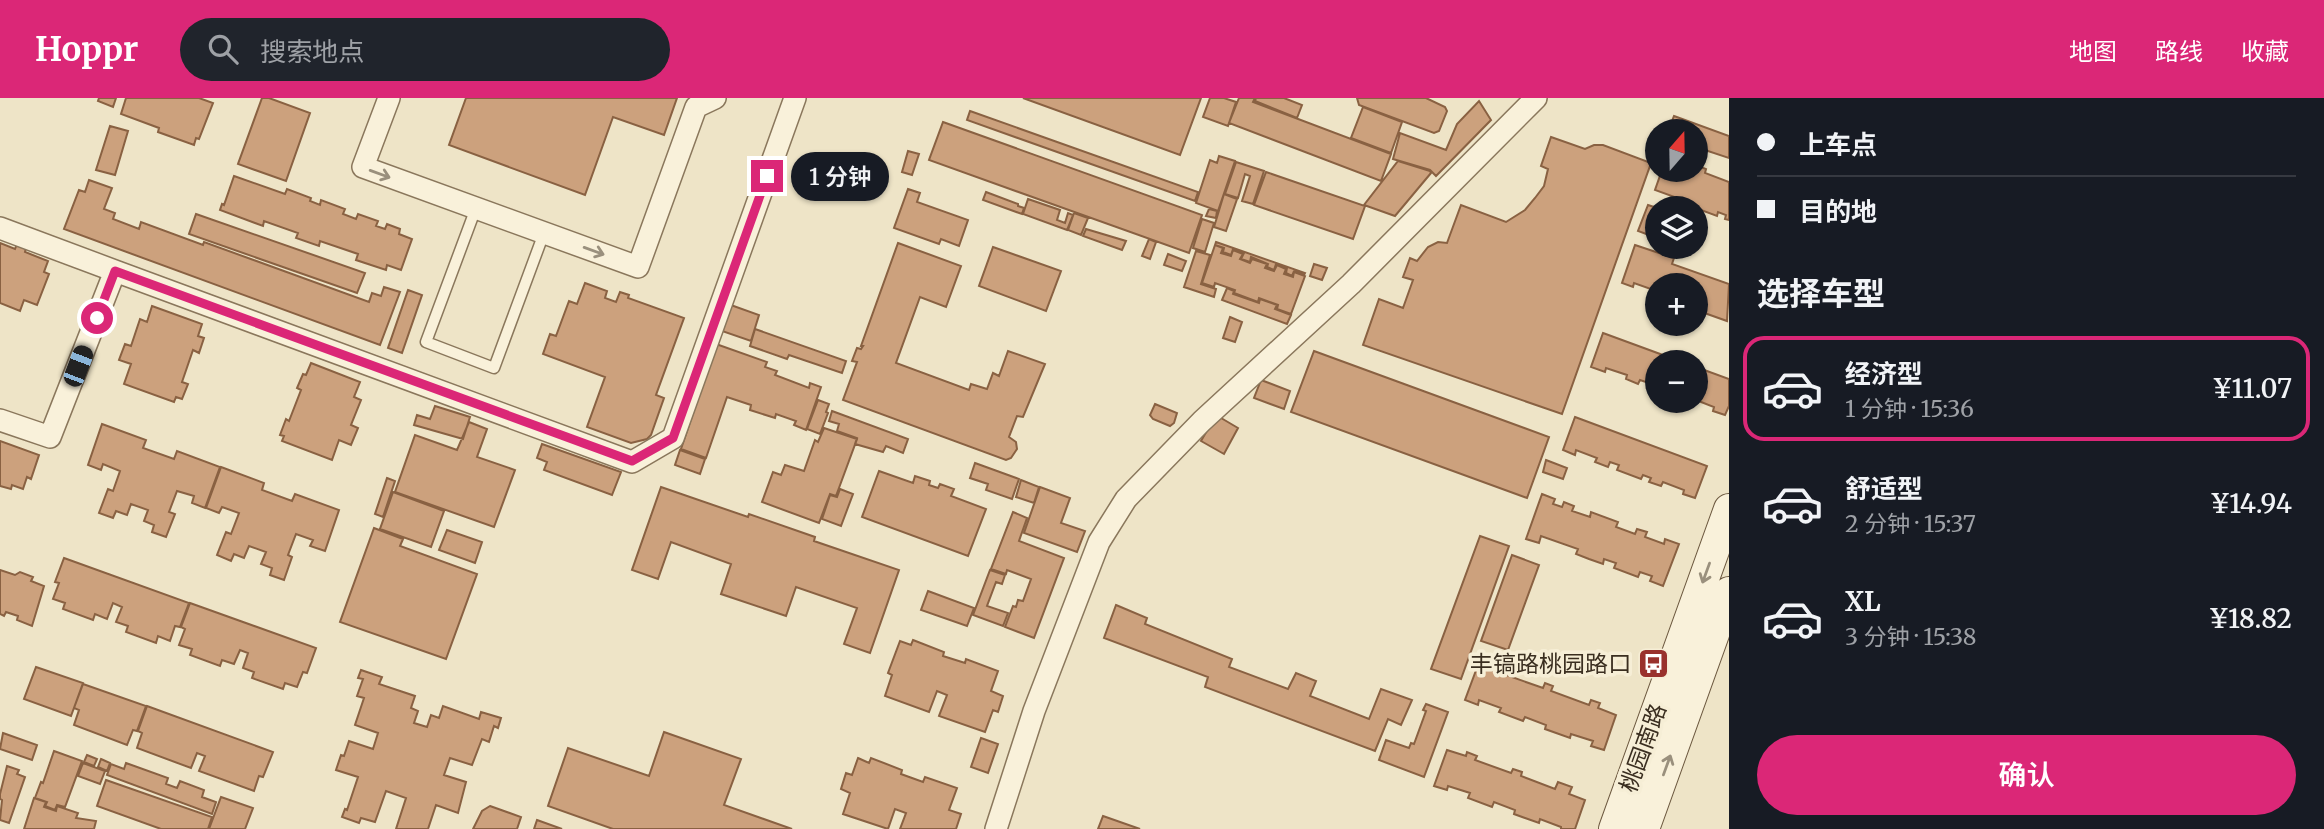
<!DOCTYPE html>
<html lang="zh">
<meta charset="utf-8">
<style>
:root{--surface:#171b24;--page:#20242c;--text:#f1f3f6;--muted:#9ea1a6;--line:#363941;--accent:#db2777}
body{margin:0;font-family:Merriweather,"Noto Sans SC",serif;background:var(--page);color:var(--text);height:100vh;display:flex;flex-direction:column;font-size:26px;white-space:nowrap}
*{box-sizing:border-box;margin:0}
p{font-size:23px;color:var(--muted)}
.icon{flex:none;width:38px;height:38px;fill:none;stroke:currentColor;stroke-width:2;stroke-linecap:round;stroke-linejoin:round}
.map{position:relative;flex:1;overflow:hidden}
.panel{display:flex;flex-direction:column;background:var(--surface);width:595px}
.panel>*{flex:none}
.hud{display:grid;align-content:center;height:154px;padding:0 28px;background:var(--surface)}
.needle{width:46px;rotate:20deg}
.controls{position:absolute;left:1645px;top:21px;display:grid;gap:14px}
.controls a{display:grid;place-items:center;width:63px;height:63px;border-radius:50%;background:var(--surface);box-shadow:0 2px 5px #0004;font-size:35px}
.end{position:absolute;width:32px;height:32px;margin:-16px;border:9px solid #db2777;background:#fff;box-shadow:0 0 0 4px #fff}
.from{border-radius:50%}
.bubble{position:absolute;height:49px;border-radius:24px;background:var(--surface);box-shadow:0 2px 5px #0004;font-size:23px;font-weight:600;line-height:49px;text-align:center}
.car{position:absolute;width:21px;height:42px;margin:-21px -10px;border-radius:9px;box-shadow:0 0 5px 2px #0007;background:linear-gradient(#222 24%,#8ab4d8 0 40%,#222 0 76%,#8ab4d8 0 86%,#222 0)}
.hud b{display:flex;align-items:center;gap:24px;height:66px;font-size:26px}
.hud b+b{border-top:2px solid var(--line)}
.hud i{width:18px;height:18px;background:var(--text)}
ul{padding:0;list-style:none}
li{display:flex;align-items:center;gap:21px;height:105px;margin:0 14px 10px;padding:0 14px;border:4px solid transparent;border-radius:21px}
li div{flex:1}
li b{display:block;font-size:26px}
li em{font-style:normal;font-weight:600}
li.on{border-color:var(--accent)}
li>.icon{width:63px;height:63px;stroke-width:1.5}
h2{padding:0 28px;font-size:32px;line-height:84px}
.button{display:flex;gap:14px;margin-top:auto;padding:14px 28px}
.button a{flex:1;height:80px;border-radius:42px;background:var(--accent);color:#fff;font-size:28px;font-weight:600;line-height:80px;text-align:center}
header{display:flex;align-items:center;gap:42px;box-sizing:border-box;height:98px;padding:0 35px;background:var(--accent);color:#fff}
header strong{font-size:33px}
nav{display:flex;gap:38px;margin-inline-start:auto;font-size:24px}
.search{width:490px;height:63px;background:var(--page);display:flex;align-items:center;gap:18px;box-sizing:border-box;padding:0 24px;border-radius:38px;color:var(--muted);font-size:26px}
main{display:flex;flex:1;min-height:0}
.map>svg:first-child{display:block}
.building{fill:#cca17d;stroke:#896142;stroke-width:2}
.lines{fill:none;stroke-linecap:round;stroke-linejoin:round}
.lane-casing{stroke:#8a775c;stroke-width:13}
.street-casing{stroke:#8a775c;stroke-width:24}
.secondary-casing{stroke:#6c583f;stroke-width:32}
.lane{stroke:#f9f1da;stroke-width:10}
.street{stroke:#f9f1da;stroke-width:21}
.secondary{stroke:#f9f1da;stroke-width:30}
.oneway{stroke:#9a907d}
.route{stroke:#db2777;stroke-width:9}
.labels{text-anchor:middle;stroke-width:7;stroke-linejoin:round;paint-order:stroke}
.poi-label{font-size:23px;fill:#3a2e20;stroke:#f6eed6;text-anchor:end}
.street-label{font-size:23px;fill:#3a2e20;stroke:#f6eed6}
</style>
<header>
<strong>Hoppr</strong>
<div class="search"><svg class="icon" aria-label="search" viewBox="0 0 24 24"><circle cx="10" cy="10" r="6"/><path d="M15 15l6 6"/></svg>搜索地点</div>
<nav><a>地图</a><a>路线</a><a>收藏</a></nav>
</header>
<main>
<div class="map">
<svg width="1729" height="731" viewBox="0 0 1729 731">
<rect width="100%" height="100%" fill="#eee4c7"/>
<path class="building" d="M99,0H116L113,9L98,3Z
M126,0H199L213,5L199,41L196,40L194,47L158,34L159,30L121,16Z
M262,0H269L310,15L286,83L238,66Z
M466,0H677L664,37L613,19L585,97L449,47Z
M1023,0H1201L1180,57Z
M1210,0H1224L1236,4L1228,28L1203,19Z
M1239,0H1255L1253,4L1391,56L1381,83L1229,25Z
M1256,0H1284L1302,7L1297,20L1255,3Z
M1357,0H1426L1445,9L1447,13L1439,33L1434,35L1359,7Z
M1479,3L1491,22L1436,78L1430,72L1393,61L1400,35L1446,52L1457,26Z
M1363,9L1402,24L1391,55L1351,40Z
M970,13L1198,94L1195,103L967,22Z
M1674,18L1729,38V60L1705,52L1703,58L1696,55V33H1668Z
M943,24L1202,117L1189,155L929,62Z
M110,28L128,33L115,77L96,72Z
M1551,39L1585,51L1594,47H1603L1651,65L1562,316L1363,247L1379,201L1403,210L1413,182L1403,179L1410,160L1417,163L1428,149L1438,144L1447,145L1461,107L1506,124L1525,112L1535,100L1544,88L1548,71L1541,68Z
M908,53L919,56L912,77L902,74Z
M1219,58L1235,63L1218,113L1196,105L1210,62L1217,65Z
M1398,63L1430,73L1431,75L1395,118L1364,107Z
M1236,64L1264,73L1253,106L1242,103L1250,78L1245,76L1238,100L1225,96Z
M1696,67L1706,71L1705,75L1729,84V122L1725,121L1726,117L1718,114L1717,118L1682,105L1683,102L1655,92L1662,72H1696Z
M1266,74L1365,108L1353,141L1254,107Z
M234,78L285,96L287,91L311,100L310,103L320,107L321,102L345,111L343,116L356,121L358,116L378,123L376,128L385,131L387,126L400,131L399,136L412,141L401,172L387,167L386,172L356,162L358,156L320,143L319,148L296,140L298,135L264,123L263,128L220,112L222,106L224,107Z
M89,82L112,90L104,111L115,115L113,121L139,131L141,124L203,147L204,144L369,204L372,195L381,198L384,189L400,194L380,247L64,131L79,92L85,94Z
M908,91L920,95L917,104L968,122L959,148L941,141L939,146L894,130Z
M986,94L1018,106V108L1024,110L1022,116L983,102Z
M1224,96L1237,101L1226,133L1214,129Z
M1028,101L1060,112L1057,122L1065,125L1068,115L1073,117L1067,132L1023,116Z
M1648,107L1657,110V140L1638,133Z
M1209,111L1217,113L1216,120L1206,118Z
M1074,115L1088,120L1081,137L1068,132Z
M196,116L365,175L357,195L189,136Z
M1202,121L1214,125L1205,154L1193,150Z
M1086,131L1126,143L1122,152L1083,138Z
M1149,141L1156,144L1150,161L1142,158Z
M1216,144L1305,175L1304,177L1294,173L1292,178L1286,175L1287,170L1276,166L1274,172L1267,169L1268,166L1251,159L1250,164L1241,161L1244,155L1233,151L1231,157L1223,154L1224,150L1215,147Z
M0,145L15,151L17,146L26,150L25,154L48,163L44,174L49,176L37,207L24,202L20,213L0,205Z
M898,145L961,168L946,209L920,199L896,265L969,292L971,286L987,291L993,275L999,278L1008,253L1045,266L1023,319L1017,318L1009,339L1016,344L1017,351L1011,360L1006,362L843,302L857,264L852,263L857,250L861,251L863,248H861Z
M1215,147L1223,150L1221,155L1231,158L1233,152L1243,156L1240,161L1250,165L1252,161L1267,166L1265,170L1274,173L1277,167L1286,171L1284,176L1293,179L1294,174L1305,178L1291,216L1277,211L1278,207L1259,200L1258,204L1234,195L1235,192L1215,185L1214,189L1202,185Z
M1635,147L1674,160L1672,166L1729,186L1727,223L1696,212V187H1657V198L1649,195L1651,191L1634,185L1633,189L1622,185Z
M993,149L1061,173L1046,213L979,188Z
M1196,153L1210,157L1201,186L1216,191L1214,199L1184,189Z
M1168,156L1186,163L1182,173L1164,167Z
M1314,166L1327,170L1322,182L1310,178Z
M585,185L607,193L605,200L616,204L620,194L629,197L628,200L684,220L656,297L664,300L651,337L647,341L631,345L587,329L605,279L543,256L550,236L556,238L569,203L577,206Z
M1227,190L1234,193L1233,196L1259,205L1260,201L1277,207L1275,211L1291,217L1287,226L1222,202Z
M408,192L422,197L402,255L388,250Z
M728,206L759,217L751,243L719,232Z
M152,208L202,226L198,238L204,240L199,255L193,252L182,284L188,286L182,301L176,299L174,304L124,286L131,266L119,262L125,246L131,248L140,221L147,224Z
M1230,219L1242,224L1235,244L1223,240Z
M755,231L846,263L842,275L789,257L787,261L750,248Z
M1603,235L1682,264H1657V293L1647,290L1649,285L1640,282L1638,286L1626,281L1627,277L1606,270L1605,274L1591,269Z
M716,246L767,264L765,269L777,273L775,277L809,290L810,285L821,289L806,332L794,327L796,323L776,316L775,320L750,312L751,307L727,299L706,360L681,351Z
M1314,253L1549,339L1527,400L1291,314Z
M311,265L360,284L354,299L361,302L351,327L358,330L351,347L339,342L332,362L282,343L284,338L280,337L286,321L289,323L301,292L297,290L303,276L306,277Z
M1696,269L1729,281V308L1725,317L1713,313L1714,309L1696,302Z
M1261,282L1290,293L1284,311L1254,300Z
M818,302L829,306L826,314L828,315L820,336L807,331Z
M1155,306L1177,315L1174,325L1170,328L1153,321L1150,317Z
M435,308L470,319L463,341L414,327L417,317L430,321Z
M832,313L908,341L903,355L886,348L883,354L855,346L857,340L837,333L839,326L829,323Z
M1216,317L1238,330L1224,356L1201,343Z
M1575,319L1707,368L1695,400L1683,396L1684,392L1663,384L1661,388L1649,384L1651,380L1643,377L1641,381L1617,372L1619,367L1610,364L1608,369L1595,364L1597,360L1576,352L1575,357L1563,352Z
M469,324L487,331L477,359L515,372L494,429L395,394L415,337L457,352Z
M102,326L146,342L143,350L174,361L177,353L220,369L205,410L192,405L194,398L177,393L169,414L175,416L166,439L152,434L154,427L144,423L148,412L131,406L127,417L116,413L113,420L99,415L108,391L113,393L120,373L103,366L101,372L88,367Z
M824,330L857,341L836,398L830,396L819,425L762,404L773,374L781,377L785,367L804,373L815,342L818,344Z
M0,343L39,357L31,381L27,379L23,391L12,387L11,391L0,388Z
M542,346L621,374L612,397L544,372L547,364L537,360Z
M680,352L705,361L700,376L675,367Z
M1546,362L1567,370L1563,381L1543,374Z
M975,365L1019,381L1012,401L986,392L988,386L970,380Z
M221,369L264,385L262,392L292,403L295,396L339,412L325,453L310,448L313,442L296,436L288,457L292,459L284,482L270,477L272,470L261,466L266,454L249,448L244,460L234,456L231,463L217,457L226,434L231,436L239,415L222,409L219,415L206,410Z
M879,373L913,385L915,378L930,383L929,387L938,390L940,386L954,391L951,398L986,411L968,458L862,419Z
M387,380L395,383L383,419L375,416Z
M1021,382L1039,389L1034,405L1016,399Z
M661,389L748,419L749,416L815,439L814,443L899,472L870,555L844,546L857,510L796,489L786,518L721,496L731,466L671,444L658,481L632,472Z
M1040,389L1070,400L1061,425L1085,433L1077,454L1024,435Z
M840,391L853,396L841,428L822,421L830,397L837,399Z
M393,394L444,413L431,449L380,431Z
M1542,396L1555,401L1553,406L1562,409L1564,404L1574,408L1572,413L1590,419L1591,414L1618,424L1616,429L1635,436L1637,431L1647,434L1645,439L1664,446L1665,441L1679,446L1663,488L1650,483L1652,478L1640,474L1638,479L1614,470L1616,465L1604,461L1603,466L1589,461L1576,456L1578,451L1541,438L1539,445L1526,441Z
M1013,414L1027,420L1019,443L1064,460L1034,540L1005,529L1013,508L1016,509L1018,502L1023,503L1031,481L1007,472L1006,476L991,471Z
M374,430L403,441L400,448L477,476L446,561L340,524Z
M447,432L482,444L475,465L439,452Z
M1480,438L1509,448L1461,581L1431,571Z
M1512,457L1539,467L1508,552L1481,543Z
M64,460L189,505L180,529L175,528L170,543L158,538L156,545L126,534L128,528L116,524L122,509L113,505L107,521L95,516L93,522L63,511L65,505L53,501L59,485L55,484Z
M0,472L15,477L20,474L33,479L31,483L44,488L32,528L17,522L18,518L6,514L4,518L0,516Z
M990,472L1005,477L1002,486L996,484L987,508L1008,515L1003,528L973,517Z
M928,493L974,510L967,528L921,512Z
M190,505L316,550L307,575L303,574L297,589L285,585L283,591L252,580L254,574L243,570L248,555L240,552L234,566L222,562L220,568L190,557L192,551L179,547L185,531L181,529Z
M1116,507L1147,520L1145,526L1232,561L1229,569L1288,591L1296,575L1316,583L1310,598L1369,621L1381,591L1412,602L1401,627L1388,621L1375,653L1205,589L1208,579L1104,540Z
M913,542L944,554L943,558L965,565L966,561L998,573L991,593L1003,598L998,614L993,612L985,634L939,618L947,597L937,593L929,614L885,598L892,577L888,575L900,543L911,547Z
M1478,567L1497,574L1499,569L1508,572L1506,577L1543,590L1545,585L1553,588L1551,593L1589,607L1591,602L1600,605L1598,610L1616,617L1604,652L1591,648L1593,643L1571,636L1570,640L1545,631L1546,627L1525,619L1523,623L1499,614L1501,610L1479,602L1478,607L1465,602Z
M36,569L83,585L71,618L24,601Z
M361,572L382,579L379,586L415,598L411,610L418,613L414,625L427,629L431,617L439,620L443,608L479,621L481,614L501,620L498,630L494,628L489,644L482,641L472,667L450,660L444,677L466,684L458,715L436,707L428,731H396L406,700L386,693L375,724L361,720L359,725L342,719L345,711L347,712L358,679L336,672L341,657L344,658L349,643L373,651L378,635L355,627L364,600L357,598L363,581L358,580Z
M83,586L146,608L137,633L133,632L127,647L74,627L79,612L74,610Z
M1426,606L1448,614L1424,679L1379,662L1386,642L1409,650L1411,645L1414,646L1426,613L1423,612Z
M147,608L273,654L263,679L259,678L254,693L199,673L205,658L197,655L191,670L137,650L142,635L138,633Z
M664,634L741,661L724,707L792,731H613L548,708L568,650L649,678Z
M3,635L37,647L32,662L0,651Z
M981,640L998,646L988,675L971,669Z
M1447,652L1466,658L1467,654L1477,658L1475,662L1511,675L1513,671L1522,674L1521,678L1555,691L1558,684L1572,689L1569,696L1585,702L1575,731H1561V729L1540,721L1539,725L1514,716L1515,712L1494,704L1492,709L1468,700L1470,695L1448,688L1447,692L1434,688Z
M54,653L82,663L65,709L57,707L55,712L45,708L47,704L35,700L41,684L43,685Z
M87,657L97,661L94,668L84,664Z
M858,660L869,665L871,660L902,672L901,676L923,684L925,679L957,690L949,712L961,716L956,731H900L906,715L895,711L888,731L843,716L850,695L841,691L846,675L852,677Z
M101,661L110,665L107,673L98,669Z
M83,665L105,673L100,686L78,678Z
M126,665L168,680L166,686L177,690L180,683L204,692L202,699L216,704L212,716L107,677L111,666L124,671Z
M7,668L19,672L17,676L25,679L9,725L0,722L2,702L0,701V696Z
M106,682L212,719L208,731H161L97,708Z
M221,699L253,710L245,731H209Z
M34,700L46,704L44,709L56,713L57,708L78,715L76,720L96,723L94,731H24Z
M490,708L521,719L517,731H473L482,713Z
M1103,718L1140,731H1098Z
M537,722L562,731H534Z"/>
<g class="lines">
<defs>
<path id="lane" d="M476,110L426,244L494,270L544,135"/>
<path id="street" d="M389,0L363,69L638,169L696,9L715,0
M0,130L115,173
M0,322L50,339L115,173L632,364L673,340L795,0
M996,731L1034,613L1099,444L1126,401L1202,323L1351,186L1536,0"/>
<path id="secondary" d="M1614,731L1729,411
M1644,731L1729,494"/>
</defs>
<use href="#lane" class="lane-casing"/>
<use href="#street" class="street-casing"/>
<use href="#secondary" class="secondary-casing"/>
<use href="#lane" class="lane"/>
<use href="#street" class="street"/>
<use href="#secondary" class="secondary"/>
</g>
<defs><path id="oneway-shaft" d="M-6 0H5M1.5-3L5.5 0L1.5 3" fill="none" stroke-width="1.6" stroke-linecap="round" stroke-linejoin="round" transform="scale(1.75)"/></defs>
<g class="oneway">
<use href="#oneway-shaft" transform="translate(380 76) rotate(20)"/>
<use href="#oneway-shaft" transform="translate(594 153) rotate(20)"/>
<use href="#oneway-shaft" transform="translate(1706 475) rotate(110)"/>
<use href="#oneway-shaft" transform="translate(1667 667) rotate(-70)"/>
</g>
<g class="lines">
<path class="route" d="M97,220L115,173L632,363L673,340L767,78"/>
</g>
<defs>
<symbol id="bus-square" viewBox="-11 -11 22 22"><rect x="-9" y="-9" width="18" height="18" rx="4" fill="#99312c" stroke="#f6eed6"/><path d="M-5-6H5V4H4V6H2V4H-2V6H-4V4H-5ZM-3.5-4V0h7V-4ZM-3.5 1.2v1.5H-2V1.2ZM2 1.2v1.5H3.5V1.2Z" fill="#fff"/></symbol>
</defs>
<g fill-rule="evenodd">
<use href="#bus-square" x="1636" y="548" width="35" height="35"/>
</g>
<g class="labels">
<g class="poi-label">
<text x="1631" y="574">丰镐路桃园路口</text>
</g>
<g class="street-label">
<text transform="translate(1643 650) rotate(-70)" y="8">桃园南路</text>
</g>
</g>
</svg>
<div class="controls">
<a><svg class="needle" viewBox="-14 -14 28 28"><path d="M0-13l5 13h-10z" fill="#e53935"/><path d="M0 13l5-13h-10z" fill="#9ea1a6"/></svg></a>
<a><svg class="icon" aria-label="layers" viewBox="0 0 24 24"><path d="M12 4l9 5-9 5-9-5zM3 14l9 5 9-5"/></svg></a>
<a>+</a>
<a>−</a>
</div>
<i class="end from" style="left:97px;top:220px"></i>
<i class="end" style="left:767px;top:78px"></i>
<div class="bubble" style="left:791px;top:54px;width:98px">1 分钟</div>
<i class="car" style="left:78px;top:268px;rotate:21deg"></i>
</div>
<section class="panel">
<div class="hud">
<b><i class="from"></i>上车点</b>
<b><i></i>目的地</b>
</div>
<h2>选择车型</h2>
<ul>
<li class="on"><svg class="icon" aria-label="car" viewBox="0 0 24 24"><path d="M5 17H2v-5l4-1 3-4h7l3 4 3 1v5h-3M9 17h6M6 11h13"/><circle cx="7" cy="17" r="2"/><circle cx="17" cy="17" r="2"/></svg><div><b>经济型</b><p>1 分钟 · 15:36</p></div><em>¥11.07</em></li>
<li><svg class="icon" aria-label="car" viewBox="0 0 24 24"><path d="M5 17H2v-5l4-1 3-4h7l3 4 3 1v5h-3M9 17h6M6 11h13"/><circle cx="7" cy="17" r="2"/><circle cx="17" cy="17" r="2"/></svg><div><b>舒适型</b><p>2 分钟 · 15:37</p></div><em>¥14.94</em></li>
<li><svg class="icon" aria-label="car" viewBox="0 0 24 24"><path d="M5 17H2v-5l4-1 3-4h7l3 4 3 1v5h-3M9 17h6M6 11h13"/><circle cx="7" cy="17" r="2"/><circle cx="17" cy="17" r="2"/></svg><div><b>XL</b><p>3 分钟 · 15:38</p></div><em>¥18.82</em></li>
</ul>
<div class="button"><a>确认</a></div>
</section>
</main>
